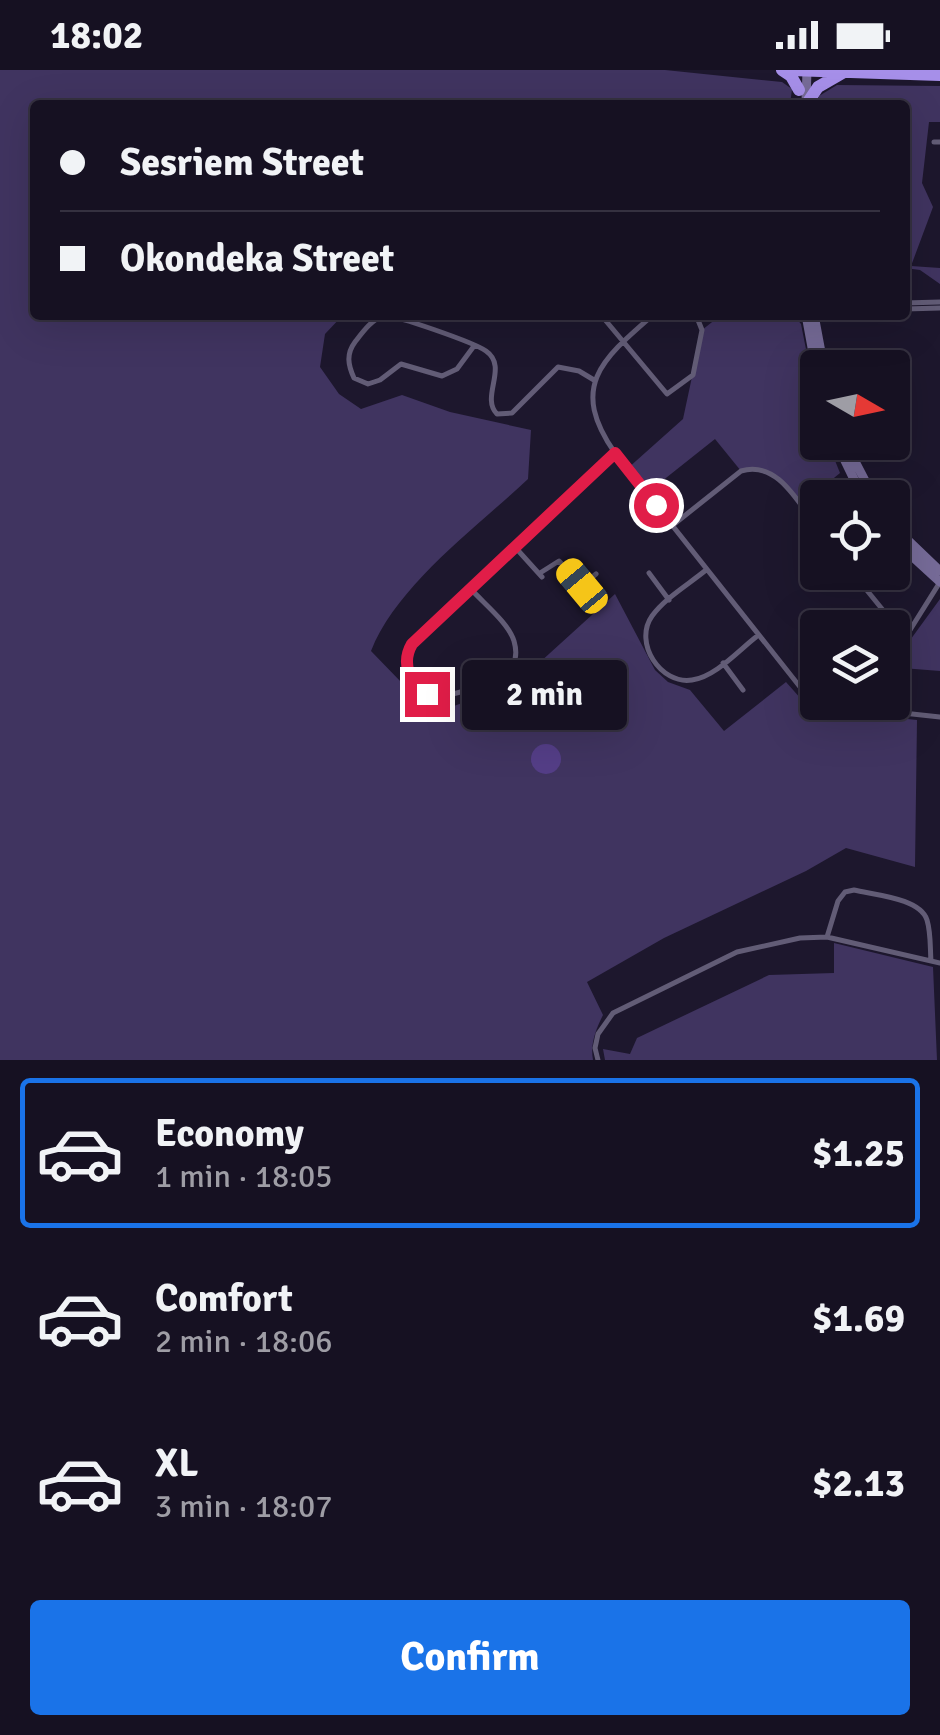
<!DOCTYPE html>
<meta charset="utf-8">
<style>
:root{--surface:#161122;--page:#231f2f;--text:#f1f3f6;--muted:#9e9da5;--line:#353140;--accent:#1a73e8}
body{margin:0;font-family:Signika,sans-serif;background:var(--page);color:var(--text);height:100vh;display:flex;flex-direction:column;font-size:38px;white-space:nowrap}
*{box-sizing:border-box;margin:0}
p{font-size:32px;color:var(--muted)}
.icon{flex:none;width:55px;height:55px;fill:none;stroke:currentColor;stroke-width:2;stroke-linecap:round;stroke-linejoin:round}
.map{position:relative;height:990px;overflow:hidden}
.drawer{display:flex;flex-direction:column;background:var(--surface);flex:1}
.drawer>*{flex:none}
.guide{position:absolute;left:30px;top:30px;width:880px;height:220px;border-radius:10px;box-shadow:0 10px 40px #0002,0 0 0 2px var(--line);display:grid;align-content:center;height:220px;padding:0 30px;background:var(--surface)}
.needle{width:65px;rotate:99deg}
.tools{position:absolute;left:800px;top:280px;display:grid;gap:20px}
.tools a{display:grid;place-items:center;width:110px;height:110px;border-radius:10px;background:var(--surface);box-shadow:0 10px 40px #0002,0 0 0 2px var(--line);font-size:50px}
.end{position:absolute;width:45px;height:45px;margin:-22px;border:12px solid #e11d48;background:#fff;box-shadow:0 0 0 5px #fff}
.from{border-radius:50%}
.bubble{position:absolute;height:70px;border-radius:10px;background:var(--surface);box-shadow:0 10px 40px #0002,0 0 0 2px var(--line);font-size:32px;font-weight:800;line-height:70px;text-align:center}
.car{position:absolute;width:30px;height:60px;margin:-30px -15px;border-radius:12px;box-shadow:0 0 8px 2px #0007;background:linear-gradient(#f5c518 24%,#345 0 40%,#f5c518 0 76%,#345 0 86%,#f5c518 0)}
.guide b{display:flex;align-items:center;gap:35px;height:95px;font-size:38px}
.guide b+b{border-top:2px solid var(--line)}
.guide i{width:25px;height:25px;background:var(--text)}
ul{padding:18px 0 0;list-style:none}
li{display:flex;align-items:center;gap:30px;height:150px;margin:0 20px 15px;padding:0 10px;border:5px solid transparent;border-radius:10px}
li div{flex:1}
li b{display:block;font-size:38px}
li em{font-style:normal;font-weight:800}
li.on{border-color:var(--accent)}
li>.icon{width:90px;height:90px;stroke-width:1.5}
.cta{display:flex;gap:20px;margin-top:auto;padding:20px 30px}
.cta a{flex:1;height:115px;border-radius:10px;background:var(--accent);color:#fff;font-size:40px;font-weight:800;line-height:115px;text-align:center}
.status{display:flex;justify-content:space-between;align-items:center;height:70px;padding:0 50px;background:var(--surface);direction:ltr}
.status svg{height:28px;fill:currentColor}
.map>svg:first-child{display:block}
.green{fill:#403460}
.water{fill:#543e87}
.lines{fill:none;stroke-linecap:round;stroke-linejoin:round}
.street{stroke:#625c76;stroke-width:5}
.secondary{stroke:#766b98;stroke-width:9}
.highway{stroke:#a68fe9;stroke-width:12}
.route{stroke:#e11d48;stroke-width:12}
</style>
<div class="status"><b>18:02</b><svg viewBox="0 0 49 12"><path d="M0 12V9h3v3zM5 12V6h3v6zM10 12V3h3v9zM15 12V0h3v12zM26 1h20v11H26zM47 4h2v5h-2z"/></svg></div>
<div class="map">
<svg width="940" height="990" viewBox="0 0 940 990">
<rect width="100%" height="100%" fill="#1d172d"/>
<path class="green" d="M0,0H665L782,12L792,19L790,35H35V245H343L325,264L320,297L339,324L361,339L402,325L450,342L531,360L528,409C477,457 397,515 371,581L432,644L517,613L615,524L655,600L668,612L690,620L724,661L786,612L810,639L917,650L915,797L846,778L806,801L664,868L587,912L603,945C596,959 590,974 593,990H0Z
M837,15L940,16V52H929L922,113L933,137L911,196L940,198V214L920,200L905,198V35H816L819,26Z
M721,245H748V248L769,252L773,248H796L801,254L817,335L818,372L828,373L840,403L800,436C782,414 772,393 741,401L715,369L647,423L627,399L683,349L702,260Z
M940,529V601L902,598L908,573Z
M834,873L933,897L937,990H605L603,979L630,984L637,968L769,905L834,903Z"/>
<path class="water" d="M531 689a15 15 0 1 1 30 0a15 15 0 1 1-30 0Z"/>
<g class="lines">
<path class="street" d="M934,72H940
M905,233L940,232
M905,239L940,238
M601,245L667,324L693,305L702,260L696,245
M653,245C601,290 569,317 615,383L808,627L820,634L940,647
M474,276L457,299L442,306L401,294L380,310L368,314L354,308C348,295 346,284 355,272C362,263 372,249 383,246C394,244 475,273 486,281C509,297 480,327 497,344L512,343L558,297L579,301L594,310
M673,455L741,401C778,390 798,433 818,458
M514,476L542,507
M706,500C689,514 665,528 652,546C633,573 661,615 692,610C715,607 738,581 756,567
M852,502L904,566
M540,503L559,491L582,516L596,504
M649,503L669,530
M470,518C483,533 508,552 514,571C516,578 517,587 513,594C507,605 492,609 481,614C455,626 423,636 409,603C404,592 406,584 411,574C479,509 546,445 615,383
M723,593L743,620
M893,641L900,576L940,512
M827,867L838,831L845,822L854,820C874,825 920,828 927,850C931,863 930,878 931,891
M598,990L595,978L598,964L613,943L737,882L800,868L827,867L940,893"/>
<path class="secondary" d="M806,32L807,0
M806,245L818,310
M814,245L824,298
M836,372L863,428
M845,372L874,428
M892,455L940,501
M892,468L940,512"/>
<path class="highway" d="M782,0L791,6L799,20
M791,0L940,5
M806,35L818,17L844,2"/>
</g>
<g class="lines">
<path class="route" d="M427,624C409,612 401,593 412,574L615,383L656,435"/>
</g>
</svg>
<div class="tools">
<a><svg class="needle" viewBox="-14 -14 28 28"><path d="M0-13l5 13h-10z" fill="#e53935"/><path d="M0 13l5-13h-10z" fill="#9e9da5"/></svg></a>
<a><svg class="icon" aria-label="locate" viewBox="0 0 24 24"><circle cx="12" cy="12" r="6"/><path d="M12 2v4M12 18v4M2 12h4M18 12h4"/></svg></a>
<a><svg class="icon" aria-label="layers" viewBox="0 0 24 24"><path d="M12 4l9 5-9 5-9-5zM3 14l9 5 9-5"/></svg></a>
</div>
<i class="end from" style="left:656px;top:435px"></i>
<i class="end" style="left:427px;top:624px"></i>
<div class="bubble" style="left:462px;top:590px;width:165px">2 min</div>
<i class="car" style="left:582px;top:516px;rotate:320deg"></i>
<div class="guide">
<b><i class="from"></i>Sesriem Street</b>
<b><i></i>Okondeka Street</b>
</div>
</div>
<section class="drawer">
<ul>
<li class="on"><svg class="icon" aria-label="car" viewBox="0 0 24 24"><path d="M5 17H2v-5l4-1 3-4h7l3 4 3 1v5h-3M9 17h6M6 11h13"/><circle cx="7" cy="17" r="2"/><circle cx="17" cy="17" r="2"/></svg><div><b>Economy</b><p>1 min · 18:05</p></div><em>$1.25</em></li>
<li><svg class="icon" aria-label="car" viewBox="0 0 24 24"><path d="M5 17H2v-5l4-1 3-4h7l3 4 3 1v5h-3M9 17h6M6 11h13"/><circle cx="7" cy="17" r="2"/><circle cx="17" cy="17" r="2"/></svg><div><b>Comfort</b><p>2 min · 18:06</p></div><em>$1.69</em></li>
<li><svg class="icon" aria-label="car" viewBox="0 0 24 24"><path d="M5 17H2v-5l4-1 3-4h7l3 4 3 1v5h-3M9 17h6M6 11h13"/><circle cx="7" cy="17" r="2"/><circle cx="17" cy="17" r="2"/></svg><div><b>XL</b><p>3 min · 18:07</p></div><em>$2.13</em></li>
</ul>
<div class="cta"><a>Confirm</a></div>
</section>
